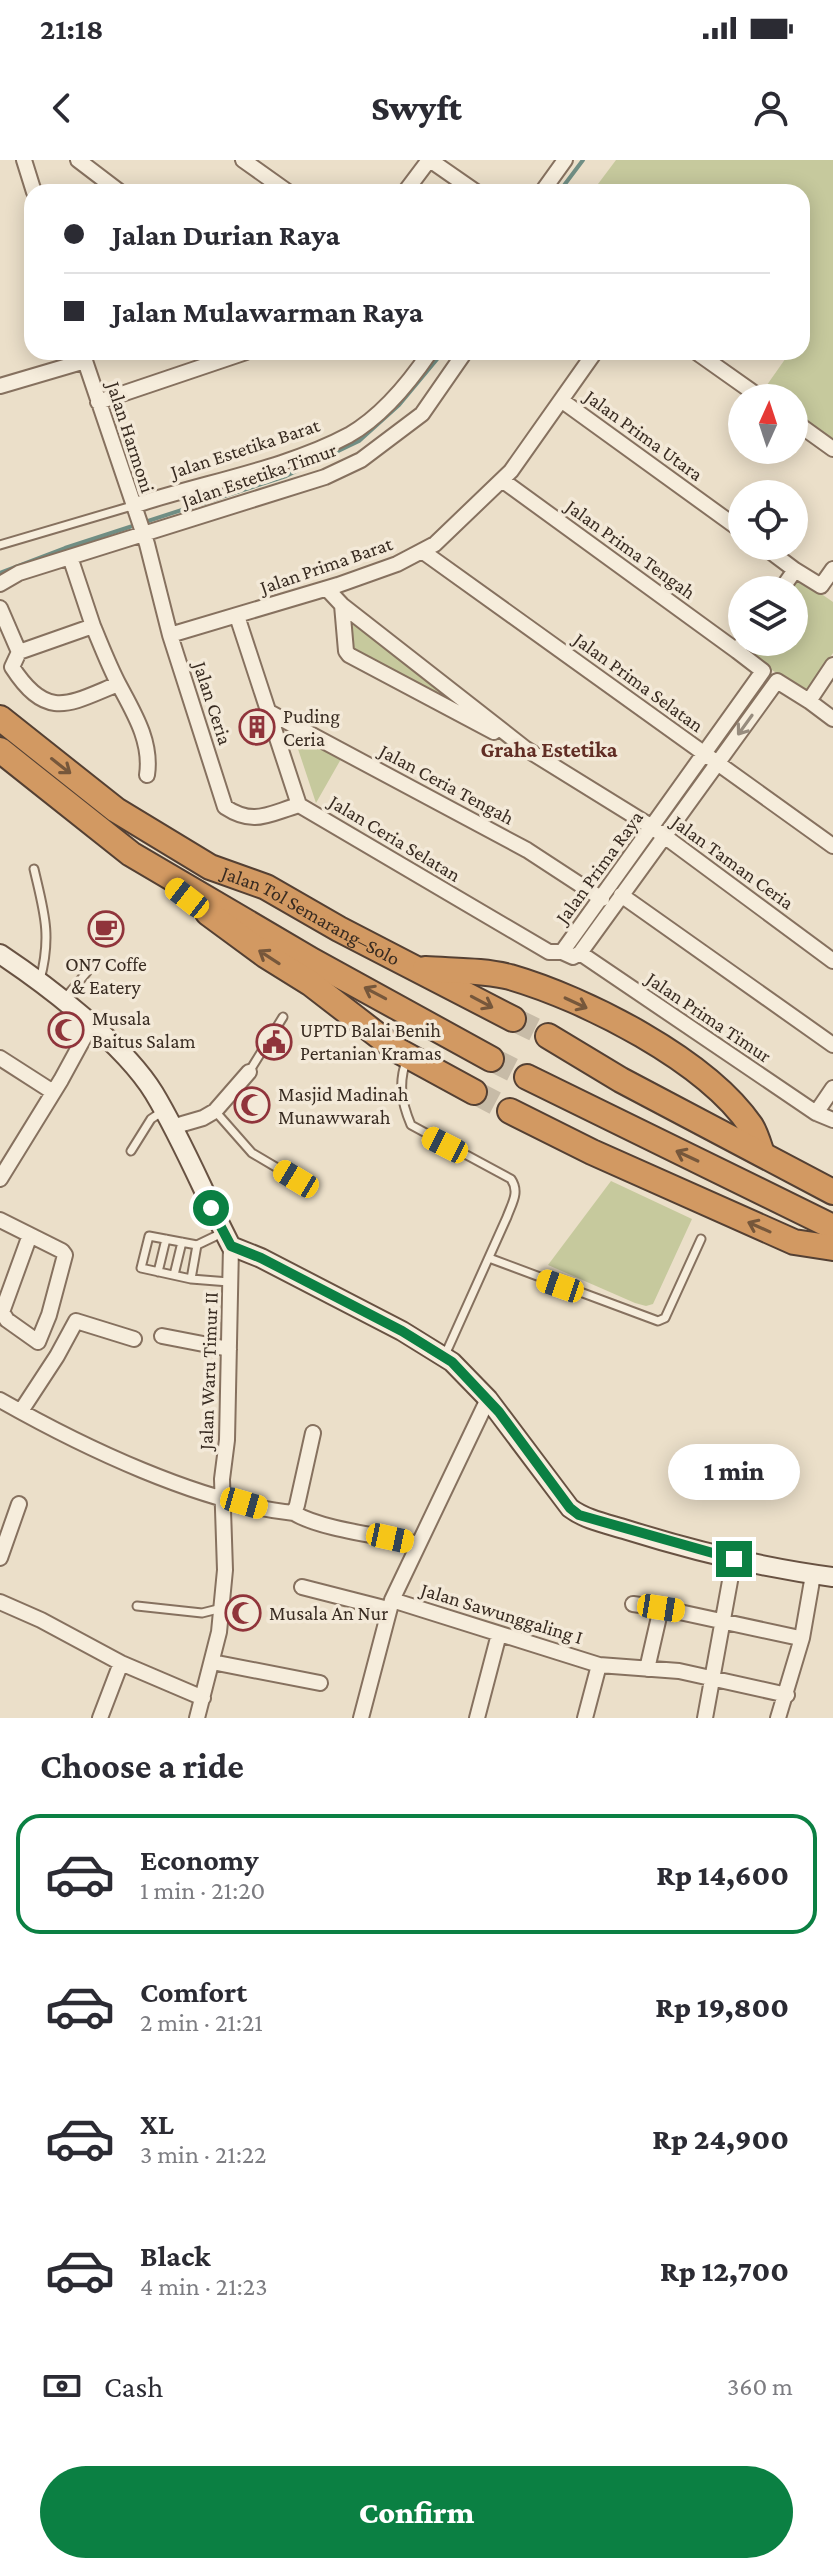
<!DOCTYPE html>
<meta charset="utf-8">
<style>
:root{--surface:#fff;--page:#f7f7f7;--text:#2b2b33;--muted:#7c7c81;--line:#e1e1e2;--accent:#0b8043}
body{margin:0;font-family:"Crimson Pro",serif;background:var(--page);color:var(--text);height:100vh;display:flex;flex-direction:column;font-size:30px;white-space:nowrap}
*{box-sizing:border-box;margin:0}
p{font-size:26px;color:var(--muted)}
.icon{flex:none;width:44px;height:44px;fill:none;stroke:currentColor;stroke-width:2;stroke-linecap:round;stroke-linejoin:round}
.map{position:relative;height:1558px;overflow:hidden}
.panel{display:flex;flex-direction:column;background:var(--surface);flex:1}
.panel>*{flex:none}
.banner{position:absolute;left:24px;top:24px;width:786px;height:176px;border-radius:24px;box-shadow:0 4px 20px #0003;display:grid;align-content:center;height:176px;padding:0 40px;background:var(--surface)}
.needle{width:52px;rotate:3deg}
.fabs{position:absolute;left:728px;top:224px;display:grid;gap:16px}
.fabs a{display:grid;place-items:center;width:80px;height:80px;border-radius:50%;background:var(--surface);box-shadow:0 4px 20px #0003;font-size:40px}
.end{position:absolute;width:36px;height:36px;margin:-18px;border:10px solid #0b8043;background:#fff;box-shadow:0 0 0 4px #fff}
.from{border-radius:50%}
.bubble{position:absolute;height:56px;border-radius:28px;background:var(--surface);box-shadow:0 4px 20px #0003;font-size:26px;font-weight:800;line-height:56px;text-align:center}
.car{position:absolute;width:24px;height:48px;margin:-24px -12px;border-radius:10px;box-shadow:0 0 6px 2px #0007;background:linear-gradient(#f5c518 24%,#345 0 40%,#f5c518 0 76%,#345 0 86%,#f5c518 0)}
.banner b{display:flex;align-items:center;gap:28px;height:76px;font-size:30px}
.banner b+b{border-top:2px solid var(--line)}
.banner i{width:20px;height:20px;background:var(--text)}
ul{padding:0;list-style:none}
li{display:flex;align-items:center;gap:24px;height:120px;margin:0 16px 12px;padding:0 24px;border:4px solid transparent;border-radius:24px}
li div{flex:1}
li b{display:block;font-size:30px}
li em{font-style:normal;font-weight:800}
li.on{border-color:var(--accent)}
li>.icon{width:72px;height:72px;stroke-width:1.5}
h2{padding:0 40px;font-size:36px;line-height:96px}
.pay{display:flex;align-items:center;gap:20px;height:88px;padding:0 40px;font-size:30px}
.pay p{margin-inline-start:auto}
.cta{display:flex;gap:16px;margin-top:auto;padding:16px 40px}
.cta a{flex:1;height:92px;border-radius:48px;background:var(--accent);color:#fff;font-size:32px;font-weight:800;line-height:92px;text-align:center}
.status{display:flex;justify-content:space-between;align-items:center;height:56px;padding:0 40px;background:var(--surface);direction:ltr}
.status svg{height:22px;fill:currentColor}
header{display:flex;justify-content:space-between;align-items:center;height:104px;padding:0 40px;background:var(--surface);font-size:36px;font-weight:800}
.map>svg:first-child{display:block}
.green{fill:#c6c99d}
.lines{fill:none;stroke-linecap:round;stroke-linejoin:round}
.stream{stroke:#708e84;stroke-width:4}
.highway-tunnel{stroke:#c7bba7;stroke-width:24;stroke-dasharray:24 12;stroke-linecap:butt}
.lane-casing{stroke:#86715f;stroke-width:11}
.street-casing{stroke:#86715f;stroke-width:18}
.secondary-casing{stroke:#685242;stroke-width:22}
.highway-casing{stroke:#544033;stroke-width:28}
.lane{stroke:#f6eddc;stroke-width:7}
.street{stroke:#f6eddc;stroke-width:14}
.secondary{stroke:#f6eddc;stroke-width:18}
.highway{stroke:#d29962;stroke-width:24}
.oneway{stroke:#978c7e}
.oneway2{stroke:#76573b}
.route{stroke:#0b8043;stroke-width:10}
.labels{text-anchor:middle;stroke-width:7;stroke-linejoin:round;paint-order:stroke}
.street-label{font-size:20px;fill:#382b21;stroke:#f3e9d8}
.poi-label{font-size:20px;fill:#382b21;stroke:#f3e9d8;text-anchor:start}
.neighbourhood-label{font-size:22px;font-weight:bold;fill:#612d24;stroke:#f3e9d8}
</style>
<div class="status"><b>21:18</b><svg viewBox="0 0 49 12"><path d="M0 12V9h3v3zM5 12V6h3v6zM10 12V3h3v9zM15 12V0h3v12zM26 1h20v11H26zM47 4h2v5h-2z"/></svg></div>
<header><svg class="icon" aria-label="back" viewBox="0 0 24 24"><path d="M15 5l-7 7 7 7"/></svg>Swyft<svg class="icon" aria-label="person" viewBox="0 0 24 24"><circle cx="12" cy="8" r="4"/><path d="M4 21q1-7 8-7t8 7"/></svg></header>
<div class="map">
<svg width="833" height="1558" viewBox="0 0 833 1558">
<rect width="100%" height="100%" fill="#ebdfc9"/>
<path class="green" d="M616,0H833V283L794,255V238H770L762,232L788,195L784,192H802V32H592Z
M797,417L833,442V493L805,533L745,491L752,482H794V430H788Z
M353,459L483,556L354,491L347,461Z
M302,577L341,599L316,643L296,583Z
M611,1021L692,1059L653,1144L646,1146L635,1143L548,1105Z"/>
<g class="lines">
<path class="stream" d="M559,32L583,0
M0,413L65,388L286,316L359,281L399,245L443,192"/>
<path class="highway-tunnel" d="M513,859L548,876
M491,899L527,917
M474,932L510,951"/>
<defs>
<path id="lane" d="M0,385L132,346
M34,709C44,752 52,775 40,820
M65,838L87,812
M407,898C398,923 401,941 411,965L511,1019C520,1032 512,1043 507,1057L445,1195
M249,912L283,857
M215,951L252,993L296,1019
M131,991L151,959L163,951
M222,1073L197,1085L149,1076L141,1108L191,1119L229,1122
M489,1098L658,1161L665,1158L701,1079
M158,1112L166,1079
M174,1115L182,1082
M191,1119L197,1085
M137,1446L202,1453L222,1448"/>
<path id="street" d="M24,0L34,32
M78,0L120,32
M243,0L288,32
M430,0L476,32
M405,32L429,0
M542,32L565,0
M82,192L147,384L170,475L225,647C254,666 268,654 299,645
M696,192L761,238
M0,226L85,201
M561,240L742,371
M98,242L246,192
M794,261L833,289
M502,320L737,491
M133,346C201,323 286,309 349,275C382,256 409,223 430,192
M763,386L795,410
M422,391L833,686
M70,397L93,466
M0,424L19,413L325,317L361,300L422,254L465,192
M327,429L342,445L526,589L652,667L833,801
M781,430L795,410L821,426L833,409
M342,445L346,491L349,495L494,572
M0,448L19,492
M237,456L299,645L549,792H562L573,797L580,793L777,521L809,541L833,505
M170,475L338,425L397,404L435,384L511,311L595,192
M118,524C69,544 47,561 12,507L19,492L93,466C101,485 109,506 119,525C134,553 152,582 147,615
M809,541L833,559
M269,552L527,690L602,739
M621,735L833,885
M562,792L763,511L737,491L743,482
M580,793L816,953L833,928
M0,898L53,932
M816,953L833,960
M172,967L203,958L215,951L249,912
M0,1019L61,920L91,865
M0,1060L62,1091L65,1095L49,1155L38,1182L7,1160L2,1152L30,1075
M162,1176L229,1189
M0,1240C81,1286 201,1344 294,1353L297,1345L313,1273
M21,1251L57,1196L76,1161L134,1179
M294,1353C322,1370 384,1376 418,1384
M0,1398L19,1344
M302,1427L388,1449
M392,1440L599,1505L679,1511L787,1535
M0,1442L41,1460L121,1503L203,1538
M633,1444L661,1448
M212,1502L320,1523
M647,1509L661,1448L795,1477
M100,1558L121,1503
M197,1558L219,1472L225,1410L222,1319L227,1280L231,1086
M361,1558L392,1440L488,1239
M477,1558L499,1474
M585,1558L599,1505
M705,1558L734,1399
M778,1558L802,1478L813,1415"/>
<path id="secondary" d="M0,794C48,826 124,884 154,933C183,981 205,1036 231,1086L261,1098L402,1171L452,1202L488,1239L570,1348C586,1360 608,1364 627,1370C694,1391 764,1408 833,1417"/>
<g id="highway">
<path id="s1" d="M0,558L116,650L210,707L266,727L339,769L513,859"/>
<path d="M0,590L131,694L313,801L491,899"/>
<path d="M208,753L265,795L310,823L397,890L474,932"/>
<path d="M425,809C453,811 483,810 510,817C586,839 706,900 751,966C756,974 759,985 762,994"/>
<path d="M548,876L621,920L833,1032"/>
<path d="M527,917L833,1067"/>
<path d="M510,951L592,992L794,1082L833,1088"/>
</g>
</defs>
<use href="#lane" class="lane-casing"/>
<use href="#street" class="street-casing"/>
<use href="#secondary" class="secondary-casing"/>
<use href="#highway" class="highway-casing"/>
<use href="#lane" class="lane"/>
<use href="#street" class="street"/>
<use href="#secondary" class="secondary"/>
<use href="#highway" class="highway"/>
</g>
<defs><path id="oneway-shaft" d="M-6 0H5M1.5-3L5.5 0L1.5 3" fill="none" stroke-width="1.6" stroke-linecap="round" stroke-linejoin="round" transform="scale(2)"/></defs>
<use class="oneway" href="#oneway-shaft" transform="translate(745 565) rotate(126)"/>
<g class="oneway2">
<use href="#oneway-shaft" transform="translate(61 606) rotate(38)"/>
<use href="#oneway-shaft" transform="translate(269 797) rotate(-147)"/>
<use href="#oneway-shaft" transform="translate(375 833) rotate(-152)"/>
<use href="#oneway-shaft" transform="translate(482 842) rotate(28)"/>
<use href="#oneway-shaft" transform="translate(576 843) rotate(25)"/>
<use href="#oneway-shaft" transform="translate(687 996) rotate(-155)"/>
<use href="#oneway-shaft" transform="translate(759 1067) rotate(-156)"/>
</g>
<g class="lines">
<path class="route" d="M211,1048L231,1086L261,1098L402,1171L452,1202L499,1252L570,1348L579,1355L734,1399"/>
</g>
<defs>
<symbol id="building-ring" viewBox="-11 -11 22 22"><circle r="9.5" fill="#f3e9d8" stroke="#90343b" stroke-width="1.5"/><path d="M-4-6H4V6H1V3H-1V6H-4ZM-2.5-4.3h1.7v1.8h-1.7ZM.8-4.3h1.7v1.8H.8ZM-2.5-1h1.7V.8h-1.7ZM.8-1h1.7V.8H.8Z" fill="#90343b"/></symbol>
<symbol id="cafe-ring" viewBox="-11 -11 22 22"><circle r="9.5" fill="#f3e9d8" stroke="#90343b" stroke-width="1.5"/><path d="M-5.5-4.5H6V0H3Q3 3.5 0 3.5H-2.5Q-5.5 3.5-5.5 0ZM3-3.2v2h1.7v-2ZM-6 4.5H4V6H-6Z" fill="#90343b"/></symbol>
<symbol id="mosque-ring" viewBox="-11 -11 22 22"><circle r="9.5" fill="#f3e9d8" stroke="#90343b" stroke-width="1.5"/><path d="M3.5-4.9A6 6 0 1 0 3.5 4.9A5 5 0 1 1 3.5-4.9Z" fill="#90343b"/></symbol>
<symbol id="civic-ring" viewBox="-11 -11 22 22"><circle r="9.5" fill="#f3e9d8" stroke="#90343b" stroke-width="1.5"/><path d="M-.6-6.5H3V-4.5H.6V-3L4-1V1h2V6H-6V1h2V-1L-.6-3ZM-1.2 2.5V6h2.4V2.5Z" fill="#90343b"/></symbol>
</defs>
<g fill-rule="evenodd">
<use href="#building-ring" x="237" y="547" width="40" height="40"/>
<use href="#cafe-ring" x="86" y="749" width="40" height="40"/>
<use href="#mosque-ring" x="46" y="850" width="40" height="40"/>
<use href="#civic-ring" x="254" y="862" width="40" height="40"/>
<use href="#mosque-ring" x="232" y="925" width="40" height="40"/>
<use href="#mosque-ring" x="223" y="1433" width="40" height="40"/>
</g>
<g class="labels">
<g class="street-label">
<text transform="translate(644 275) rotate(36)" y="7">Jalan Prima Utara</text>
<text transform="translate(131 277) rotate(72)" y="7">Jalan Harmoni</text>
<text transform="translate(245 288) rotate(-18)" y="7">Jalan Estetika Barat</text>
<text transform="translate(259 315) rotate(-19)" y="7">Jalan Estetika Timur</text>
<text transform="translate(631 389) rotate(36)" y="7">Jalan Prima Tengah</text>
<text transform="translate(326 405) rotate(-19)" y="7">Jalan Prima Barat</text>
<text transform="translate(639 522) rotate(36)" y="7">Jalan Prima Selatan</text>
<text transform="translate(213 543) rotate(72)" y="7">Jalan Ceria</text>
<text transform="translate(447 624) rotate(28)" y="7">Jalan Ceria Tengah</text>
<text transform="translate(395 678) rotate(31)" y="7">Jalan Ceria Selatan</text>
<text transform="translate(733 702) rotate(36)" y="7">Jalan Taman Ceria</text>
<text transform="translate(599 707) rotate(-54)" y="7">Jalan Prima Raya</text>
<text dy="7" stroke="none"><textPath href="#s1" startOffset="370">Jalan Tol Semarang–Solo</textPath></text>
<text transform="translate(709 857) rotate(34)" y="7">Jalan Prima Timur</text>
<text transform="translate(208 1211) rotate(-88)" y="7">Jalan Waru Timur II</text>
<text transform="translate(502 1453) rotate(17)" y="7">Jalan Sawunggaling I</text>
</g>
<g class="poi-label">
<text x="283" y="563">Puding<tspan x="283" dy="23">Ceria</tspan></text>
<text x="106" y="811" text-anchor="middle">ON7 Coffe<tspan x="106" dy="23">&amp; Eatery</tspan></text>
<text x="92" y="865">Musala<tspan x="92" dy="23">Baitus Salam</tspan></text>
<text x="300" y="877">UPTD Balai Benih<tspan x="300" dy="23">Pertanian Kramas</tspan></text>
<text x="278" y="941">Masjid Madinah<tspan x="278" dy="23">Munawwarah</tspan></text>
<text x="269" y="1460">Musala An Nur</text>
</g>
<g class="neighbourhood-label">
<text x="549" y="597">Graha Estetika</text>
</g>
</g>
</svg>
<div class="fabs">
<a><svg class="needle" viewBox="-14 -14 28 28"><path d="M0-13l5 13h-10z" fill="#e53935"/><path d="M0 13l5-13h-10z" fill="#7c7c81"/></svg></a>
<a><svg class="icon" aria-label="locate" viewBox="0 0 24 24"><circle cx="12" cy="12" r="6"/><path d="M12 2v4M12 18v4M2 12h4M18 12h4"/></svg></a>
<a><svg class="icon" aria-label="layers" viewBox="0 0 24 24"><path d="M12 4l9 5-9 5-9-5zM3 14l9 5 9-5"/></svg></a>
</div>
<i class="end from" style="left:211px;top:1048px"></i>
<i class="end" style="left:734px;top:1399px"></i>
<div class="bubble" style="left:668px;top:1284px;width:132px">1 min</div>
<i class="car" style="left:187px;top:738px;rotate:308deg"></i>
<i class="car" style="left:445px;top:985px;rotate:297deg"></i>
<i class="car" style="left:296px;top:1019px;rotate:301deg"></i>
<i class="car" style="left:560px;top:1126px;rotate:289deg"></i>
<i class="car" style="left:244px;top:1343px;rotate:106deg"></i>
<i class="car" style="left:390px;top:1378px;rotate:102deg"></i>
<i class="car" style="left:661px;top:1448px;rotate:99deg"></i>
<div class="banner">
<b><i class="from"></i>Jalan Durian Raya</b>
<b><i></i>Jalan Mulawarman Raya</b>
</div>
</div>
<section class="panel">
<h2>Choose a ride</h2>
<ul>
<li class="on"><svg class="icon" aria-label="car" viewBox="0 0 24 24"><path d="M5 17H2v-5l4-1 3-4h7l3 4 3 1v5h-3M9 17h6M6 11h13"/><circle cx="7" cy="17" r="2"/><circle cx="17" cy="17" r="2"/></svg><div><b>Economy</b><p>1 min · 21:20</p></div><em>Rp 14,600</em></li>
<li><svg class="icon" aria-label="car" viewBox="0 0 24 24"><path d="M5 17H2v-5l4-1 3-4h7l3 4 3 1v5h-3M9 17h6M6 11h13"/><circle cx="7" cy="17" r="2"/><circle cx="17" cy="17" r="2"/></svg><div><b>Comfort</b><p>2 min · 21:21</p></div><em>Rp 19,800</em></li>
<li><svg class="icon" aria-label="car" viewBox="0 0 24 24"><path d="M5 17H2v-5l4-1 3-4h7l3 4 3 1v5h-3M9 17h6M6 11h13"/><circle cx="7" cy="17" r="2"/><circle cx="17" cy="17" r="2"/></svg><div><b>XL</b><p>3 min · 21:22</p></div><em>Rp 24,900</em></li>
<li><svg class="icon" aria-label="car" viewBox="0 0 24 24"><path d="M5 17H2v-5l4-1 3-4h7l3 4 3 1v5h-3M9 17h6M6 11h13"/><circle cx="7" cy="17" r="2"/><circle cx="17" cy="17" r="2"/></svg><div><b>Black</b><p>4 min · 21:23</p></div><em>Rp 12,700</em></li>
</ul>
<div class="pay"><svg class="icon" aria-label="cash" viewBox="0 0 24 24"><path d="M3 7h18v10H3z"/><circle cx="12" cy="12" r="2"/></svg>Cash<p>360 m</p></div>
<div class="cta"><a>Confirm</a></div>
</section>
